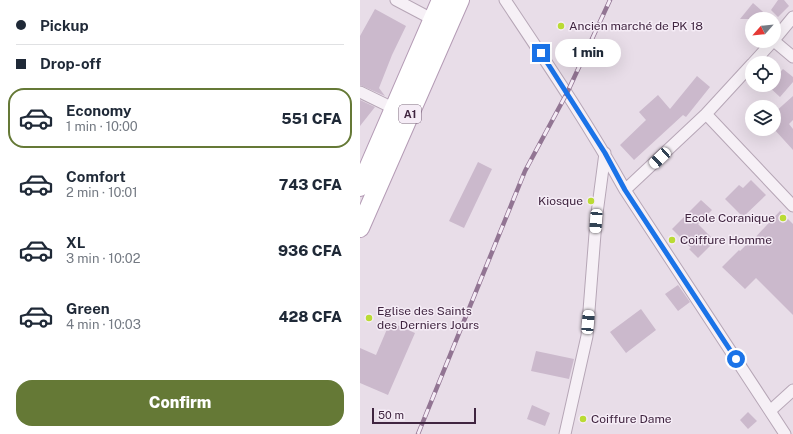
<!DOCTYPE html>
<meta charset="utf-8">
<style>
:root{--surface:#fff;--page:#f2f2f3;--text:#1f2937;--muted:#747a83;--line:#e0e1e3;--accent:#657936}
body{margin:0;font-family:"Public Sans",sans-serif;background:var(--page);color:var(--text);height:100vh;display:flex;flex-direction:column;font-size:15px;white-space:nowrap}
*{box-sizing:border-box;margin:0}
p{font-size:13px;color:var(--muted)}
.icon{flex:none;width:22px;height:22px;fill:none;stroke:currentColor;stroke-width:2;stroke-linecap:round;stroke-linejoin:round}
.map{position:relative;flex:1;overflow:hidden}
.details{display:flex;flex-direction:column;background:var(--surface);width:360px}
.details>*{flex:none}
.banner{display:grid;align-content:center;height:88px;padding:0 16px;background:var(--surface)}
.needle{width:26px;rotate:243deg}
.controls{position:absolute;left:385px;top:12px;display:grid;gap:8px}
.controls a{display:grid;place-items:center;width:36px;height:36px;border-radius:50%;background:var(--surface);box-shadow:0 4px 16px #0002;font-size:20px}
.scale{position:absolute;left:12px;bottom:10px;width:104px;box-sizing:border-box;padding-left:4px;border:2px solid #402540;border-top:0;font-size:11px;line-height:14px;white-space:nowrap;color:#402540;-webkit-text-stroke:3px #f5ecf6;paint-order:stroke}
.end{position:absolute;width:18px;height:18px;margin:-9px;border:5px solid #1a73e8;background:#fff;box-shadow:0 0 0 2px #fff}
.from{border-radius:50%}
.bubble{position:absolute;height:28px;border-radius:14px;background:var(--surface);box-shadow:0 4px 16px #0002;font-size:13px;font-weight:800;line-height:28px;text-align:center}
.car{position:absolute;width:12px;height:24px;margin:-12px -6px;border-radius:5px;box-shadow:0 0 3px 1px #0007;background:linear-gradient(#fff 24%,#345 0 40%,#fff 0 76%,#345 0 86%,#fff 0)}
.banner b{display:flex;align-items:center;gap:14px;height:38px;font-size:15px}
.banner b+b{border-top:1px solid var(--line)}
.banner i{width:10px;height:10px;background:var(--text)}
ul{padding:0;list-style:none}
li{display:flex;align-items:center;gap:12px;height:60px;margin:0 8px 6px;padding:0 8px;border:2px solid transparent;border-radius:16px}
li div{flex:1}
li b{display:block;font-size:15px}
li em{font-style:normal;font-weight:800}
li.selected{border-color:var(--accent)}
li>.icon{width:36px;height:36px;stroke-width:1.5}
.cta{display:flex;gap:8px;margin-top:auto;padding:8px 16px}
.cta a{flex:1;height:46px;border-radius:16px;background:var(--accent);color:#fff;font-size:16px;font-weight:800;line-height:46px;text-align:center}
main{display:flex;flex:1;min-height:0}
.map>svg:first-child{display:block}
.building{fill:#cbb9cc}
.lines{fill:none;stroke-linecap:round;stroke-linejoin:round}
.minor-casing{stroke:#b6a6b6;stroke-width:13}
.primary-casing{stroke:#b49bb5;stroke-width:20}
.minor{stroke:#f6f0f6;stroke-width:11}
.primary{stroke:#fff;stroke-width:18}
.rail-casing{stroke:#927593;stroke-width:4.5}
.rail{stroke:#f5ecf6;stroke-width:3;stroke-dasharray:9;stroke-linecap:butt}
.route{stroke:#1a73e8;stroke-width:5}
.poi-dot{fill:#badb34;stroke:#f5ecf6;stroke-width:1.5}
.labels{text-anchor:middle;stroke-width:3;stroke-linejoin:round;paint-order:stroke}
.shield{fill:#f5ecf6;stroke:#766177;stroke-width:1}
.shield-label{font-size:11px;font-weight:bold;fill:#402540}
.poi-label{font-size:12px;fill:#402540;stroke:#f5ecf6;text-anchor:start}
</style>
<main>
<section class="details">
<div class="banner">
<b><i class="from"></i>Pickup</b>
<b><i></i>Drop-off</b>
</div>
<ul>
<li class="selected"><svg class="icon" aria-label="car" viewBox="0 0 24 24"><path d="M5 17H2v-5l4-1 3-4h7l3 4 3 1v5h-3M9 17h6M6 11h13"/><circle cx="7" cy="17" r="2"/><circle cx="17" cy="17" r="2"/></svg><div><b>Economy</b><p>1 min · 10:00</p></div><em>551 CFA</em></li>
<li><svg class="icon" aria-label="car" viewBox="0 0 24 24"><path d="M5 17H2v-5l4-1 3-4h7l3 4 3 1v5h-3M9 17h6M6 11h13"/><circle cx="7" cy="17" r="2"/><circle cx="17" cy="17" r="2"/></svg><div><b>Comfort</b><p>2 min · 10:01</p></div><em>743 CFA</em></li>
<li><svg class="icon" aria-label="car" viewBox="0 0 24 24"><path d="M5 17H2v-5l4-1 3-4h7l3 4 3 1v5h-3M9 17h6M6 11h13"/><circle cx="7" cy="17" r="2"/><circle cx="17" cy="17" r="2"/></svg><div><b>XL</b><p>3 min · 10:02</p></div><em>936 CFA</em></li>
<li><svg class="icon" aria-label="car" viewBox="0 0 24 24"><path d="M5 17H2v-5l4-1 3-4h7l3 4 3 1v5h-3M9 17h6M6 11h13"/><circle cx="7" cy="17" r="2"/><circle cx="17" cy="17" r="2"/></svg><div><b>Green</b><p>4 min · 10:03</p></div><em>428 CFA</em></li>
</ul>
<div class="cta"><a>Confirm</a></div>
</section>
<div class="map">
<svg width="433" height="434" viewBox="0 0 433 434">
<rect width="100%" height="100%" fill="#e8dde8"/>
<path class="building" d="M418,0H424L429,6L418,17L411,10Z
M393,3L411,19H380Z
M15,9L46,26L32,55L19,88L25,96L0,85V36Z
M423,69L433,77V82L420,97L408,86L414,85V79Z
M337,76L350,87L326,117L323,115L274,160L260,145L286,120L279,112L298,95L310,109Z
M433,96V120L429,124L433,129V150L414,129V113Z
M0,100L15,107L0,126Z
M118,162L132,169L104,228L89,221Z
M391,180L406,195L383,217L365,199L379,185L383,188Z
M341,200L352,210L338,224L355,241L338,258L329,249L331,248L312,229Z
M420,211L433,224V315L396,278L385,289L362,267L379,250L380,251L389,242L390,243Z
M318,285L330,302L318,311L305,294Z
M281,309L296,330L266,353L250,332Z
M30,322L55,333L28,395L0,383V348L16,355Z
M176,351L214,359L209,379L171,371Z
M172,405L190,413L185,426L167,419Z
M388,412L397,421L388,429L380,420Z"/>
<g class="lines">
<defs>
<path id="minor" d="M36,0L72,19
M145,0C187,63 229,125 265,190L425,434
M414,40L433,17
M414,41L433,57
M393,63L413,41
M0,92L35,109
M346,114L433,206
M265,190L346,114L392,64
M410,411L433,390
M205,434L227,336L236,221L245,153"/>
<path id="primary" d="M0,187L81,0
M0,228L100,0"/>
</defs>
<use href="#minor" class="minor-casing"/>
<use href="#primary" class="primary-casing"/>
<use href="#minor" class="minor"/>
<use href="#primary" class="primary"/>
<defs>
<path id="rail" d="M58,434L165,171L207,93L250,0"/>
</defs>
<use href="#rail" class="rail-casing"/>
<use href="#rail" class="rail"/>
</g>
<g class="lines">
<path class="route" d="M181,53L245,153L265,190L376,359"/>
</g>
<g class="poi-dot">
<circle cx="201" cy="26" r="4"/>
<circle cx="231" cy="201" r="4"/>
<circle cx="423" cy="218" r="4"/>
<circle cx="312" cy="240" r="4"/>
<circle cx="9" cy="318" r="4"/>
<circle cx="223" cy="419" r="4"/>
</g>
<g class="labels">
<rect class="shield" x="39" y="105" width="22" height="18" rx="3"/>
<g class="shield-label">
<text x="50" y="118">A1</text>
</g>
<g class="poi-label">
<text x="209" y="30">Ancien marché de PK 18</text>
<text x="223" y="205" text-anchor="end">Kiosque</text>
<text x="415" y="222" text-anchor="end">Ecole Coranique</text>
<text x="320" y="244">Coiffure Homme</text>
<text x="17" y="315">Eglise des Saints<tspan x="17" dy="14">des Derniers Jours</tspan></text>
<text x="231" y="423">Coiffure Dame</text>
</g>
</g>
</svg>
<div class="controls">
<a><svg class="needle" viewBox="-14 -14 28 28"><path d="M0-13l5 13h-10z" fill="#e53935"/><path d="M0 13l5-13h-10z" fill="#747a83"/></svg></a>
<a><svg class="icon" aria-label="locate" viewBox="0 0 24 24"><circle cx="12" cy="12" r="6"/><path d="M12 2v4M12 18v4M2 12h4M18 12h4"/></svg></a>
<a><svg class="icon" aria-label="layers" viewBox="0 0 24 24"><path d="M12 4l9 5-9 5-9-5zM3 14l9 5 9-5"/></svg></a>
</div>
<div class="scale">50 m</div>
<i class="end from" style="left:376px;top:359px"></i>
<i class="end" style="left:181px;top:53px"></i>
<div class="bubble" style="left:195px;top:39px;width:66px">1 min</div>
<i class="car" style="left:300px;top:158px;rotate:227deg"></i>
<i class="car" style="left:236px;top:221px;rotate:184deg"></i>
<i class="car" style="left:228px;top:322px;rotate:5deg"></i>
</div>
</main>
